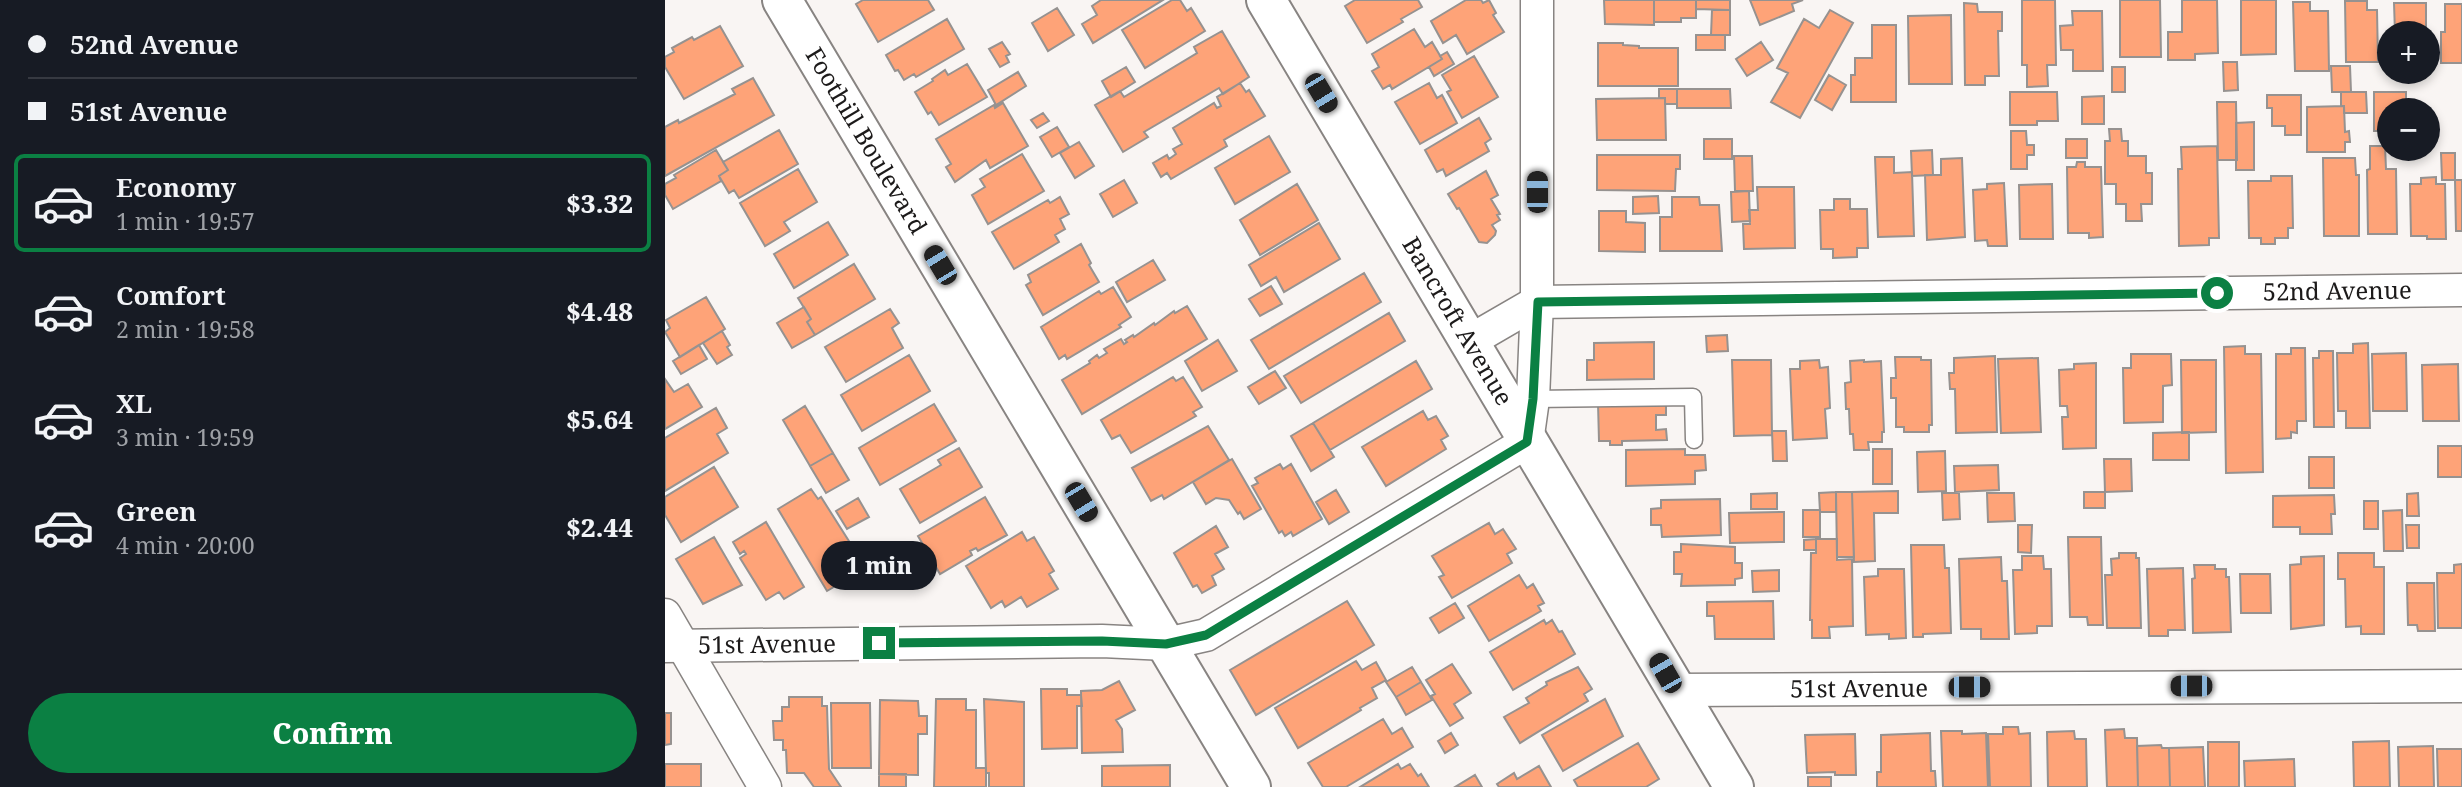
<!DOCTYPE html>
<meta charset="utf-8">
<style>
:root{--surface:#171b24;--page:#20242c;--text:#f1f3f6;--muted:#9ea1a6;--line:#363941;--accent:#0b8043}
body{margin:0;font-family:"Noto Serif",serif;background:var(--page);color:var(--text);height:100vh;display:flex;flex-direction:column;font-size:26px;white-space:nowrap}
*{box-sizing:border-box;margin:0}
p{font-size:23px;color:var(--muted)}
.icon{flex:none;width:38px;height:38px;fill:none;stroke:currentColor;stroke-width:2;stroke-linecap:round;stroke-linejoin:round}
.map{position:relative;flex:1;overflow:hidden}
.panel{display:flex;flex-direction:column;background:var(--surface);width:665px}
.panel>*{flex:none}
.top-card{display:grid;align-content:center;height:154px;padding:0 28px;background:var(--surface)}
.tools{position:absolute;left:1712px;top:21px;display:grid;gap:14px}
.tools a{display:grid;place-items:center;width:63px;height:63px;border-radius:50%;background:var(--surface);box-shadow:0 4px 10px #0003;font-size:35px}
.end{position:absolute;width:32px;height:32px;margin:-16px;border:9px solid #0b8043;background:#fff;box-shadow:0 0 0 4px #fff}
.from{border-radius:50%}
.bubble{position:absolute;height:49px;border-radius:24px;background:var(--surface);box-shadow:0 4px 10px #0003;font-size:23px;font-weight:800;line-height:49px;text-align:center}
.car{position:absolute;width:21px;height:42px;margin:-21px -10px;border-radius:9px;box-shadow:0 0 5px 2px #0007;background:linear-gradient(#222 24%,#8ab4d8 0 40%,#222 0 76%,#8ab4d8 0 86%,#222 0)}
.top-card b{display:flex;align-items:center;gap:24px;height:66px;font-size:26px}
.top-card b+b{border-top:2px solid var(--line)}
.top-card i{width:18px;height:18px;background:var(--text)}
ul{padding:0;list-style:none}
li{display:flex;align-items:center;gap:21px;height:98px;margin:0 14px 10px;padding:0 14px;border:4px solid transparent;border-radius:10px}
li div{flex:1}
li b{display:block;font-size:26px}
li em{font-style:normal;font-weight:800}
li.selected{border-color:var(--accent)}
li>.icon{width:63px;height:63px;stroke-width:1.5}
.primary-button{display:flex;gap:14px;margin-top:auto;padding:14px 28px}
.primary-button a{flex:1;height:80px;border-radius:42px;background:var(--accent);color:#fff;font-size:28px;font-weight:800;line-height:80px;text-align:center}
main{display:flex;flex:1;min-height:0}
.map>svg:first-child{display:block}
.building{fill:#fea378;stroke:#969290;stroke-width:2}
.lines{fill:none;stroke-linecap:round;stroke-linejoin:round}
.lane-casing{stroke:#888482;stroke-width:19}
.street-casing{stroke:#888482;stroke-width:35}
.secondary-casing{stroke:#888482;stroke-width:42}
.lane{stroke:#fff;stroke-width:16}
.street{stroke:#fff;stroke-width:32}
.secondary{stroke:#fff;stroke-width:38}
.route{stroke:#0b8043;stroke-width:9}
.labels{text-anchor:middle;stroke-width:7;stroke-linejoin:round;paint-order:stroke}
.street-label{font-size:24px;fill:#1c1a1a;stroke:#f9f5f3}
</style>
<main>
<section class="panel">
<div class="top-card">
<b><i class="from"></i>52nd Avenue</b>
<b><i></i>51st Avenue</b>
</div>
<ul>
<li class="selected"><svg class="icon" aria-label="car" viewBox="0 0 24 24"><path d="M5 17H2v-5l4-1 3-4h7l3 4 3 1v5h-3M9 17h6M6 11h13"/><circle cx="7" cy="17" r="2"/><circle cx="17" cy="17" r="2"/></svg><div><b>Economy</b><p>1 min · 19:57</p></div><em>$3.32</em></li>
<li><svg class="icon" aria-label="car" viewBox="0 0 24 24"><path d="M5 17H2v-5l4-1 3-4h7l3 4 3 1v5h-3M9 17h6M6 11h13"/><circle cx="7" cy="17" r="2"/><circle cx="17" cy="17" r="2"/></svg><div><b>Comfort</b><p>2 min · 19:58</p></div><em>$4.48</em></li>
<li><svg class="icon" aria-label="car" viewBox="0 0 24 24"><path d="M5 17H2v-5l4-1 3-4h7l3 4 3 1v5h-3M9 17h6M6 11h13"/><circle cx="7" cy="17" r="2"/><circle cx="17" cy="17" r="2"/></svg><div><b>XL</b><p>3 min · 19:59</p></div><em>$5.64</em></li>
<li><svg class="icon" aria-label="car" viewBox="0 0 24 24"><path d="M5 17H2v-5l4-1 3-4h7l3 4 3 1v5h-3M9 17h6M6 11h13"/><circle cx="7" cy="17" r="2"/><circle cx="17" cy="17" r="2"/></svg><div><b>Green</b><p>4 min · 20:00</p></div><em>$2.44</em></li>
</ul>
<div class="primary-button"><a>Confirm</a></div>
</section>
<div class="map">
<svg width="1797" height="787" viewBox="0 0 1797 787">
<rect width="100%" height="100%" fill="#f9f5f3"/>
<path class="building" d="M198,0H263L269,10L213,42L191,4Z
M436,0H498L428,43L417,24L432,15L427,6Z
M507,0H515L522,11L526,8L540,31L480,68L457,30Z
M690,0H753L757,7L736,19L738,22L702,43L680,6Z
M801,0H816L818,3L824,0L831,13L828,15L839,32L802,54L791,35L778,43L766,21Z
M939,0H989V25L940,24Z
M989,0H1031V18H1016V22H989Z
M1031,0H1065V10L1031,9Z
M1085,0H1138L1127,4L1129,11L1095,25Z
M1357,0H1390L1391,65H1382L1383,86L1362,87V65H1357Z
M1455,0H1495L1496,57H1455Z
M1517,0H1552L1553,53L1530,54V60H1503V32H1517Z
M1576,0H1611V54L1576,55Z
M1680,1H1702V10H1712L1713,62H1681Z
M1628,2H1645V11H1663L1664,71H1630Z
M1299,3L1312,4L1313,12H1337V31H1333L1334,76H1320V85H1300Z
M1729,3H1761V33H1730Z
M1780,4H1797V63H1776V32H1780Z
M392,8L409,35L383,51L367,23Z
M1047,10H1065V35H1046Z
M1165,10L1188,23L1135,118L1106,102L1123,73L1112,68L1139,19L1154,28Z
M1407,11H1437L1438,71H1408V50H1396L1395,26L1408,25Z
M1286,15L1287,84H1244L1243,16Z
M282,19L299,49L251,77L249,74L239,80L233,70L230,71L221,55Z
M1207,25H1231V102H1186V75H1190V58H1207Z
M55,26L78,66L19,99L0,67V57L9,52L7,48L27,37L29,40Z
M749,29L760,47L767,42L777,59L727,89L725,85L718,89L707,71L714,67L707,54Z
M557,31L584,77L558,94L554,88L479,132L483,137L458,152L430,105L455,91L459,97L532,53L529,47Z
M1031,35H1060V50H1031Z
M337,42L345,54L341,56L344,62L335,67L324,49Z
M1096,42L1108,60L1082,76L1071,59Z
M933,43H958V45L974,46V48H1013V86H933Z
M782,52L789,64L769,76L764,67L777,59L775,56Z
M809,56L833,97L797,118L782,92L786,90L777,75Z
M1558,62H1572L1573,90L1559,91Z
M302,64L322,97L274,125L266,112L263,114L250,92L268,81L267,79L280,70L283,75Z
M1666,66H1685L1686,92H1667Z
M461,67L470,82L446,97L437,81Z
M1447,67H1460V92H1447Z
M353,72L361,86L331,105L323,90Z
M1164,75L1181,85L1167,110L1150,100Z
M88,78L109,115L0,176V127L13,120L14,123L70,94L67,89Z
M575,83L581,92L584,90L600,116L559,140L562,146L506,179L502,173L496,177L488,163L502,155L504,159L511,154L508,149L517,144L508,128L549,103L552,108L556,106L552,97Z
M764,83L772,98L777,95L792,123L755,144L730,102Z
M994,89H1012V104H1000V98H994Z
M1012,89H1065L1066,108H1012Z
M1345,92H1392L1393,121H1372V125H1345Z
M1676,92H1701L1702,113H1679V106H1676Z
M1709,92H1741V107H1745V110H1724V131H1709Z
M1602,95H1636V135H1620V126H1607V108H1602Z
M1439,96V124H1417V97Z
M1000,98L1001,140H932L931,99Z
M1552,102H1571L1572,160H1553Z
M338,103L363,146L325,168L321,160L290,182L281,167L286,164L271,139L329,105L330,108Z
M1679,106L1680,132L1684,131L1685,142H1680V152H1642V107Z
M378,113L384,121L372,128L366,120Z
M814,118L826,139L820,143L824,151L781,176L778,169L772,172L760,150Z
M1589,122V170H1571V123Z
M392,127L404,147L387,157L375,137Z
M1444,129H1456L1457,141H1463V156H1481V173H1487V204H1476L1477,221H1461V204H1451V184H1440V141H1445Z
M114,130L133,164L74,198L69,190L64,193L54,176L63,170L58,162Z
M1346,131H1361L1362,145H1369V155H1362V169H1346Z
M604,136L625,172L570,204L550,168Z
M1039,139H1067V159H1039Z
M1401,139H1422V158H1401Z
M414,142L429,166L410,178L395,153Z
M1552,146L1554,238H1544V245L1514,246L1513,169H1517L1516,147Z
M1705,146H1720L1721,169H1731L1732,234H1703L1702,170L1705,169Z
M51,150L63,170L54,176L56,181L8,209L0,195V184L11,178L9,175Z
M1267,150L1268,175L1247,176L1246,151Z
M1776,153H1790V180H1777Z
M357,154L379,191L323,224L307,195L320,187L315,179Z
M932,155H1015V169H1011L1010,191L932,190Z
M1069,156H1087L1088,191H1070Z
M1210,157H1229V173L1247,172L1249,236L1213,237Z
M1297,158L1300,237L1262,240L1260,175H1276V159Z
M1658,158H1690L1691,175H1694V236H1659Z
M1412,162H1420V167H1436L1438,237L1424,238V233H1403L1402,167H1411Z
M133,169L152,202L119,222L125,231L100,246L75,203Z
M821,171L833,195L826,199L835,214L832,215L835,220L827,225L831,231L830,235L822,243L814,242L794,208L792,209L783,194Z
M1606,176H1627L1628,228H1623V238H1610V244H1596V238H1584L1583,181H1606Z
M1771,177V184H1780L1781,239H1762V236H1746L1745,184H1756V178Z
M459,180L472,203L448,217L435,194Z
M1790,180H1797V231H1791Z
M1339,183L1342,246H1323L1322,240L1310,241L1308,190L1322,189V184Z
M632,184L653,220L595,255L575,220Z
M1387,184L1388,239H1355L1354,185Z
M1092,187H1129L1130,248L1079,249L1078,224H1085L1084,210H1093Z
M1084,191L1085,221L1067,222L1066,192Z
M993,196L994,213L968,214V197Z
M395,197L404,214L395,219L400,229L390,235L394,242L349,269L327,232L383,200L385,203Z
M1007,197H1034L1035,205H1054L1057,251H995V217H1007Z
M1169,199H1185V209H1202L1203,248H1192V257L1168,258V249H1156L1155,210H1169Z
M934,211H961V222L980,223V252L934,251Z
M163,222L183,255L129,288L109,254Z
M654,223L675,259L619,292L611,277L596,286L584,265Z
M416,244L426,263L424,265L434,282L378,315L361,285L366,282L363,275Z
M488,260L500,280L462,302L451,282Z
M189,264L210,299L150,335L142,322L146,319L133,298Z
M699,273L716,302L604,369L586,340Z
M606,286L617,304L595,316L584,299Z
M448,287L466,317L454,325L456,327L402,359L400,355L394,359L376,327L434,291L436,294Z
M41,297L60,329L15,357L0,332L5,328L1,320Z
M522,306L542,339L417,414L397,380L425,363L424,361L432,355L434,358L442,353L439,349L456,339L459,344L462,342L460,340L468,335L469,337L489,323L490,325L509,311L510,313Z
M139,307L146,319L142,322L150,335L127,348L112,323Z
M225,309L234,323L227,328L238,348L181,382L160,347Z
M724,313L740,341L636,403L619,376Z
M57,331L65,345L62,347L67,355L52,364L38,343Z
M1062,335L1063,351L1042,352L1041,336Z
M553,340L572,371L537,391L520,361Z
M989,342V379L922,380V360H929V343Z
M1703,343L1705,428H1681V411H1673L1672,353H1688V344Z
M34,345L42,359L16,374L8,361Z
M1580,346V354H1596L1598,472L1561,473L1559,347Z
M1626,348H1640L1641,421H1632V433L1626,432V438L1611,439V354H1626Z
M1654,351H1668L1669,427H1649L1648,358H1654Z
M1741,353L1742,411H1708L1707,354Z
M1466,354H1506L1507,385L1498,386V422L1459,423L1458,368H1466Z
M244,355L265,391L197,431L176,395Z
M1330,356L1332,432L1291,433L1290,389H1285L1284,373H1289V358Z
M1230,357H1256V360H1266L1267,425H1264V432H1239V427H1231V398H1226V378H1231Z
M1373,358L1376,432L1336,433L1333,359Z
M1067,360H1106L1107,435L1069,436Z
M1154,360L1155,368L1163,367L1165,408L1160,409L1162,438L1128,440L1125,369H1135V361Z
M1199,360V362L1216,361L1219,432H1217V442H1203L1204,450H1189L1188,434H1185L1184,409H1181L1180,383L1186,382L1185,361Z
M1516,360H1551V432L1517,433Z
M751,361L767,389L665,450L648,423Z
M1431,363V448L1398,449L1397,417H1403L1402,406H1395L1394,370L1409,369V364Z
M1793,364L1794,421H1758L1757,365Z
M610,371L621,388L594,404L583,387Z
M508,377L511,381L518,377L537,407L528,412L531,416L466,453L455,435L447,439L436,420Z
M0,379L9,392L23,384L37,407L0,429Z
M1001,402V415H991V430L1001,429L1002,440L957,441V445H945V441H934L933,403Z
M269,404L291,441L215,485L194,448Z
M140,406L168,453L145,466L118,420Z
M51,408L62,428L52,434L63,453L0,491V438Z
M758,411L763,420L771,416L783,436L776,440L781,449L721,486L697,447Z
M648,423L669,457L646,471L626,436Z
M543,426L564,460L499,499L497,495L486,501L467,468Z
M1107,431H1121L1122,461H1108Z
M1524,432V460H1488V433Z
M1773,446H1797V477H1773Z
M294,448L317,487L255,523L235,489L276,465L273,460Z
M1020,449V455H1040L1041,470L1030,471V484L961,486V450Z
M1208,449H1227V484H1208Z
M1280,451L1281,491L1253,492L1252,452Z
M168,453L184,480L161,493L145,466Z
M1644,457H1669V488H1644Z
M567,459L596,509L579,519L575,512L573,514L564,500L551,498L541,504L528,482Z
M1439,459H1466L1467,491L1440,492Z
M615,464L618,469L626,464L657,519L628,536L626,532L620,536L617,531L614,533L587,486L593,483L590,478Z
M1333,465L1334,490L1290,492L1289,466Z
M49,467L73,507L16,542L0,515V497Z
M146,489L153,499L156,497L201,568L162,591L113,509Z
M671,490L684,512L664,524L651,502Z
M1233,491V513H1209L1210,561L1189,562L1187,492Z
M1171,492V512H1155L1154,493Z
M1171,492H1187L1189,557H1172Z
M1419,492H1440V508H1419Z
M1112,493V509H1086V494Z
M1277,493H1294L1295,519L1278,520Z
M1322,493H1349L1350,521L1323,522Z
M1753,493L1754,516H1742V494Z
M1669,495L1670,514H1666L1667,534H1635V527H1608V496Z
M320,497L342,535L313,551L311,548L305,551L307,555L275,574L253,536Z
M193,498L204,517L182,529L171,511Z
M1055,499L1056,535L997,537L996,525H986V509L996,508V500Z
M1699,501H1713V529H1699Z
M1138,510H1155V537H1138Z
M1737,510L1738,551H1719L1718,511Z
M1119,512V542L1065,543L1064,513Z
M101,522L139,587L119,599L114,592L101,600L75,558L81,554L79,551L75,554L68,542Z
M824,523L830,534L838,529L851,549L842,554L847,563L787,598L774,577L779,575L767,556Z
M1353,525H1367L1366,553L1353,552Z
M1741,525H1754V548H1742Z
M551,526L563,547L550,554L559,569L547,576L551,585L537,593L532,585L528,587L509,553Z
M357,532L362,541L369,537L389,571L384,574L393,589L362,607L356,597L340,607L337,601L326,608L301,566Z
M49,537L77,585L38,604L11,559Z
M1403,537H1436L1438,625H1423L1422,617H1405Z
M1151,539H1172V560L1187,559L1188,626L1164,627L1165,638H1147V620H1145L1146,553H1151Z
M1151,539V550H1139V540Z
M1016,544L1070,547V563H1077V578L1070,579V585L1016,586L1017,574H1009V552H1016Z
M1246,545H1279L1280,568H1284L1286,633L1258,634V637H1248Z
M1454,553H1471V558H1474L1476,628H1442L1440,575H1447L1446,559L1454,558Z
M1673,553H1709V567H1719V634H1696V626L1681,627L1680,579H1673Z
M1357,556H1378L1379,569H1386L1387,626H1372V633L1350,634L1348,570H1357Z
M1659,556V625L1626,629L1625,565L1636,564V557Z
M1336,557L1337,581H1342L1344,639H1316V629H1296L1294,559Z
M1797,564V628H1773L1772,573H1789V565Z
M1529,565H1550V569H1561V577H1564L1566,632L1528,633L1527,579L1530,578Z
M1518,568L1520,630H1503V636H1484L1482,569Z
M1213,569H1239L1241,638L1224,639V634L1201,635L1199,577L1213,576Z
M1114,570V591L1088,592L1087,571Z
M1575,574H1605L1606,613H1576Z
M854,575L862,588L868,584L879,603L873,606L876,611L824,641L803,606Z
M1742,583H1769L1770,631H1753L1752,625H1743Z
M682,601L709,645L591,715L565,670Z
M1108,601L1109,639H1050L1049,616H1042V602Z
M790,603L799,618L774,633L765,618Z
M879,620L881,624L887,620L894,632L897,631L910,654L848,690L825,652Z
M691,661L697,670L711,662L721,680L707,688L712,698L695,708L696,710L633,748L610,708Z
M787,664L806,693L789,704L798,718L785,726L766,696L770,694L761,680Z
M747,667L756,682L731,697L721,682Z
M913,667L927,689L919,694L923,701L855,743L839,717L864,703L861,698L882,685L881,682Z
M454,681L470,710L451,720L457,729L458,752L417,753L416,691L437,690Z
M756,682L767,700L741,715L731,697Z
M376,689H402V695H416L417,706H412V748L377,749Z
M124,697H157V706H162L164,769L176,787H149L139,773H122L121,750H118V740H109L108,721H117V707H124Z
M271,699H301V710H311V768H321V787H269Z
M319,699L359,702V787H324V773H321Z
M940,699L958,736L898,771L877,735Z
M215,700L253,701L254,716H262V734H253V775L214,774Z
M166,703H205L206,768H167Z
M0,713H6V744L0,745Z
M718,719L727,734L737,728L748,747L681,787H658L643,763Z
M1338,727H1353L1354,734L1365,733L1366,787H1325L1323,734H1338Z
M1459,729L1460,738H1472L1473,787H1442L1440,730Z
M1276,731H1297V734L1321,733L1323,787H1278Z
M1409,731L1410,739H1421L1422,787H1383L1382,732Z
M786,733L793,745L780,753L773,741Z
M1265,733L1266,771H1270L1271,787H1212V772H1216V735Z
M1190,734L1191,775H1170V772L1142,773L1140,735Z
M1724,741L1725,787H1689L1688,742Z
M1543,742H1574V787H1543Z
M973,743L994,779L981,787H913L909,780Z
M1496,745L1497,748H1504L1505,787H1473L1472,746Z
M1768,746L1769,787H1734L1733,747Z
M1538,747L1540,787H1505L1504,748Z
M1772,749H1797V787H1773Z
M1629,759L1630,787H1580L1579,761Z
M0,764H36V787H0Z
M733,764L736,769L745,764L753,776L756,774L764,787H695Z
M505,765V787H437V766Z
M874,766L886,787H834L832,784L849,773L852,779Z
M214,774H241V787H214Z
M810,775L817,787H790Z
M1143,777H1166V787H1143Z"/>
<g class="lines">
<defs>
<path id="lane" d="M868,399L1028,397L1029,440"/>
<g id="street">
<path id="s1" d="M803,342L872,302L1797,290"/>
<path d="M0,615L100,787"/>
<path id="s2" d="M0,646L437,641L501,644L541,635L862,442L868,399L872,302V0"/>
<path id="s3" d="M1010,690L1797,686"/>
</g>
<g id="secondary">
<path id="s4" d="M117,0L586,787"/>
<path id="s5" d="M601,0L1069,787"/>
</g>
</defs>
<use href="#lane" class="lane-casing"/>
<use href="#street" class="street-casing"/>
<use href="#secondary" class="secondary-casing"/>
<use href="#lane" class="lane"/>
<use href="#street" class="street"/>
<use href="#secondary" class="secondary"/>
</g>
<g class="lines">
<path class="route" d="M214,643L437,641L501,644L541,635L862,442L868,399L873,302L1552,293"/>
</g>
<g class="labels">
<g class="street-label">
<text dy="8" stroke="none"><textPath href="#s4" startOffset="164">Foothill Boulevard</textPath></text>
<text dy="8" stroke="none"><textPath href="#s1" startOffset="880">52nd Avenue</textPath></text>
<text dy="8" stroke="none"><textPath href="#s5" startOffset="374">Bancroft Avenue</textPath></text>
<text dy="8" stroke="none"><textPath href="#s2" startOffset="102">51st Avenue</textPath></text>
<text dy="8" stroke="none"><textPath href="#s3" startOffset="184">51st Avenue</textPath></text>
</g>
</g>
</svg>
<div class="tools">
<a>+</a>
<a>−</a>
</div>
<i class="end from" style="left:1552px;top:293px"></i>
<i class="end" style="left:214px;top:643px"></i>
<div class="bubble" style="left:156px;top:541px;width:116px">1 min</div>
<i class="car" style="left:656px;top:93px;rotate:149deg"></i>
<i class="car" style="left:872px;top:192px;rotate:0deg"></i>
<i class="car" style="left:275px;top:265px;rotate:329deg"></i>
<i class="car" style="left:416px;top:502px;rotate:149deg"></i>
<i class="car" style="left:1000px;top:673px;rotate:330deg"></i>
<i class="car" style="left:1526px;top:686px;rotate:270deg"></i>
<i class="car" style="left:1304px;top:687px;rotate:90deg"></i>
</div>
</main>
